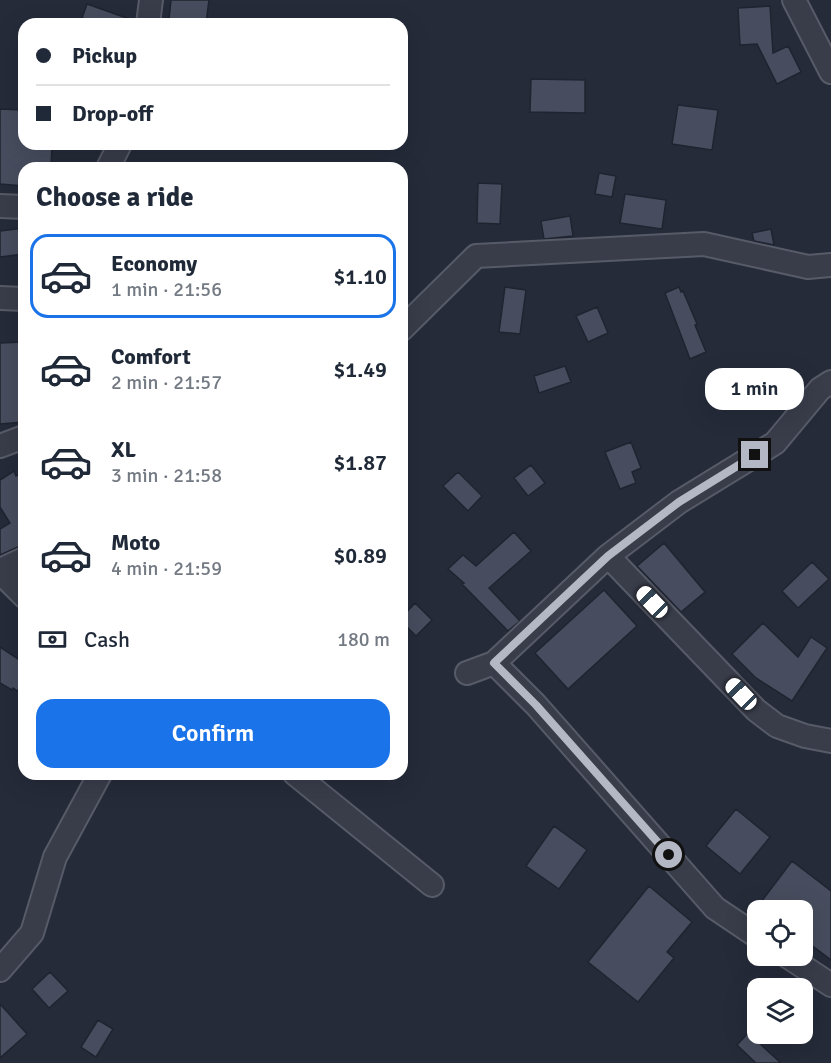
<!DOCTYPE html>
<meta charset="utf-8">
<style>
:root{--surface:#fff;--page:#f2f2f3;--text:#1f2937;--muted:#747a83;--line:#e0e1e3;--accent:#1a73e8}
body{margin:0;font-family:Signika,sans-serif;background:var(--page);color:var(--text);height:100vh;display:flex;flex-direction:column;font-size:22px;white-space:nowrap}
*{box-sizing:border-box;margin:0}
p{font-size:20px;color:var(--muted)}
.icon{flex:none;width:33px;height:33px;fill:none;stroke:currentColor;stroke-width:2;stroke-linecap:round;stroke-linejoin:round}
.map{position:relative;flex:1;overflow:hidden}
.details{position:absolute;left:18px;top:162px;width:390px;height:618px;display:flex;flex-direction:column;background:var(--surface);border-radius:18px;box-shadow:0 6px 24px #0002}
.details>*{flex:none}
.guide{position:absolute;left:18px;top:18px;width:390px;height:132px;border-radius:18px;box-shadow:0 6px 24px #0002;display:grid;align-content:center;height:132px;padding:0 18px;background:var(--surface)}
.buttons{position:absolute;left:747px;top:900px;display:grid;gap:12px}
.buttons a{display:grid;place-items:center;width:66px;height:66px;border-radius:12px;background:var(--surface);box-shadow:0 6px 24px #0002;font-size:30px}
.end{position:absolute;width:27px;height:27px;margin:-14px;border:8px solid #b4b8c5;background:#111;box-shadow:0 0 0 3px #111}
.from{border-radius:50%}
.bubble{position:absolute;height:42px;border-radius:18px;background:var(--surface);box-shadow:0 6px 24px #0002;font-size:20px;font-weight:600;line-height:42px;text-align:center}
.car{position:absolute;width:18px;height:36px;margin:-18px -9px;border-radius:8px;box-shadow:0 0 4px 2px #0007;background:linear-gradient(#fff 24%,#345 0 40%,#fff 0 76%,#345 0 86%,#fff 0)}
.guide b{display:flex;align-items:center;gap:21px;height:57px;font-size:22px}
.guide b+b{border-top:2px solid var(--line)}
.guide i{width:15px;height:15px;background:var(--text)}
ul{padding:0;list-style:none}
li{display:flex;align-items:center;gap:18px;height:84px;margin:0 12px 9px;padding:0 6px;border:3px solid transparent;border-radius:18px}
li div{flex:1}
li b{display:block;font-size:22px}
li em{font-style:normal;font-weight:600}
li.current{border-color:var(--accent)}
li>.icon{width:54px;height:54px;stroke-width:1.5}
h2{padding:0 18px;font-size:27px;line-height:72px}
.pay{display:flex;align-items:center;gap:15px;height:66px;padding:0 18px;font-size:22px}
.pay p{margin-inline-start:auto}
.primary-button{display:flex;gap:12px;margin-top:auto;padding:12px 18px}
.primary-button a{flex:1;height:69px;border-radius:18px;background:var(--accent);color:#fff;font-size:24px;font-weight:600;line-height:69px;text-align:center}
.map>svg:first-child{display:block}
.building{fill:#474d5e;stroke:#202431;stroke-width:1.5}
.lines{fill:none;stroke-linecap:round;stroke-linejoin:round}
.minor-casing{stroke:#575b68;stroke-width:26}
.minor{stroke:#393d4a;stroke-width:22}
.route{stroke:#b4b8c5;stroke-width:8}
</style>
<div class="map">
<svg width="831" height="1063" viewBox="0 0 831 1063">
<rect width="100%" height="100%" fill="#252b39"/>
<path class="building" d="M171,0H209L206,23L169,19Z
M87,4L135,21V24H80Z
M770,6L773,53L788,46L801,72L777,84L757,44L740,45L738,8Z
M531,79L585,80V113L530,112Z
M678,105L718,110L712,150L672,144Z
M0,109L24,110V144H52L51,168H24V186L0,184Z
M599,173L616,176L612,197L595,194Z
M478,183L502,184L500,224L477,223Z
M625,194L666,200L662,229L620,223Z
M570,216L573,236L544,239L541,221Z
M24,228V254L0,257V231Z
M771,229L774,245L754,241L752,233Z
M505,287L526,290L520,334L499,332Z
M679,287L681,292L683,291L697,324L695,325L706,352L690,359L665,293Z
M597,307L608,333L588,342L576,316Z
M24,342V422L0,424V343Z
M565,366L571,382L539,393L534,376Z
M631,442L641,468L632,472L636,483L620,489L605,452Z
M531,465L545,483L528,496L514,478Z
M14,471L16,476L24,472V546L18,547L0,555V529L10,523L0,507V480Z
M458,472L482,496L468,511L443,486Z
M514,532L531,551L489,588L520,621L508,631L462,584L464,583L448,569L463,555L476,566Z
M664,543L705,592L681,612L637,566Z
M812,562L829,579L798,608L782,591Z
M604,590L637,626L568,689L535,653Z
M415,603L432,620L416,636L402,622V617Z
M763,623L798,657L811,637L827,648L792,701L756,678L732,654Z
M0,647L24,663V695L13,688L12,690L0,683Z
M736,809L770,837L740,874L706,846Z
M554,826L587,850L559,889L526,866Z
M792,861L831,891V960L802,938V910H755Z
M649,886L692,922L667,952L674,958L638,1002L588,962Z
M50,972L68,991L49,1008L32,989Z
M0,1004L27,1034L0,1058Z
M98,1020L113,1029L96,1057L81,1047Z
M748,1033L781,1063H756L737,1045Z"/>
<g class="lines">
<defs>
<path id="minor" d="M794,0L831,72
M148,24L151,0
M108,168L120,144
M0,206L24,207
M0,298L24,299
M402,329L476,256L704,244L808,267L831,265
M0,446L24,437
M608,556L756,710L777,726L805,736L831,741
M0,570L24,559
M0,572L24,596
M494,663L536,705L715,908L758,937
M467,673L494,663L608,556L679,502L775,443L820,389L831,382
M295,774L432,885
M787,956L831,985
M0,970L32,933L55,857L100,774"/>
</defs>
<use href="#minor" class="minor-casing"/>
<use href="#minor" class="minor"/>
</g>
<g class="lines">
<path class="route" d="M669,855L536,705L494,663L608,556L679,502L755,455"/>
</g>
</svg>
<div class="buttons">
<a><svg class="icon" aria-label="locate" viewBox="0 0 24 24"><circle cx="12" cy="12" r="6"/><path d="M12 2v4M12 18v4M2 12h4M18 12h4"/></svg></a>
<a><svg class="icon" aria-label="layers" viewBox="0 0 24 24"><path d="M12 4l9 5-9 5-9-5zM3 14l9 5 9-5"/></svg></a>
</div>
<i class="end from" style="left:669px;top:855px"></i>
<i class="end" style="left:755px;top:455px"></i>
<div class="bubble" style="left:705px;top:368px;width:99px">1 min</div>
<i class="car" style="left:652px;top:602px;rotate:316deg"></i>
<i class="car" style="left:741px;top:694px;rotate:316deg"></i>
<div class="guide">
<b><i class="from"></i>Pickup</b>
<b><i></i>Drop-off</b>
</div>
<section class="details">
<h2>Choose a ride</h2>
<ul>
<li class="current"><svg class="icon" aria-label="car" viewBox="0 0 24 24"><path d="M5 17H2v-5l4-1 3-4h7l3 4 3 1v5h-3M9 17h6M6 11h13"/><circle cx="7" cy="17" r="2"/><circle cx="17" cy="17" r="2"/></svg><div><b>Economy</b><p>1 min · 21:56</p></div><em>$1.10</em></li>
<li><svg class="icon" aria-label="car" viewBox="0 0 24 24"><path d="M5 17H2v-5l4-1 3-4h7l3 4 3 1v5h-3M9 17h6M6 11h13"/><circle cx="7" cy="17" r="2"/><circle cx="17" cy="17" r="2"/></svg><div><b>Comfort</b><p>2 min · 21:57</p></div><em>$1.49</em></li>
<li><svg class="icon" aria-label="car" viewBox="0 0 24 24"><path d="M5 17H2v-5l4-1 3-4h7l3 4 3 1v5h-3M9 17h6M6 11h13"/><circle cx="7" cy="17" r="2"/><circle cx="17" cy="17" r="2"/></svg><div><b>XL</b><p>3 min · 21:58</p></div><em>$1.87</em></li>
<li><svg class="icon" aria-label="car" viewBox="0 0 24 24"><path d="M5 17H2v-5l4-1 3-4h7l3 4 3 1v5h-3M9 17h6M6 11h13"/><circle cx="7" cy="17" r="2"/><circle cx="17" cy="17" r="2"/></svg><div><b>Moto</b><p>4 min · 21:59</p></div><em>$0.89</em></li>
</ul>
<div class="pay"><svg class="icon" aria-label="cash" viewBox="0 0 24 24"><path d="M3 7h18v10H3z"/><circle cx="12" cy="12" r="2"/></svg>Cash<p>180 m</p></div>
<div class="primary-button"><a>Confirm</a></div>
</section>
</div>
